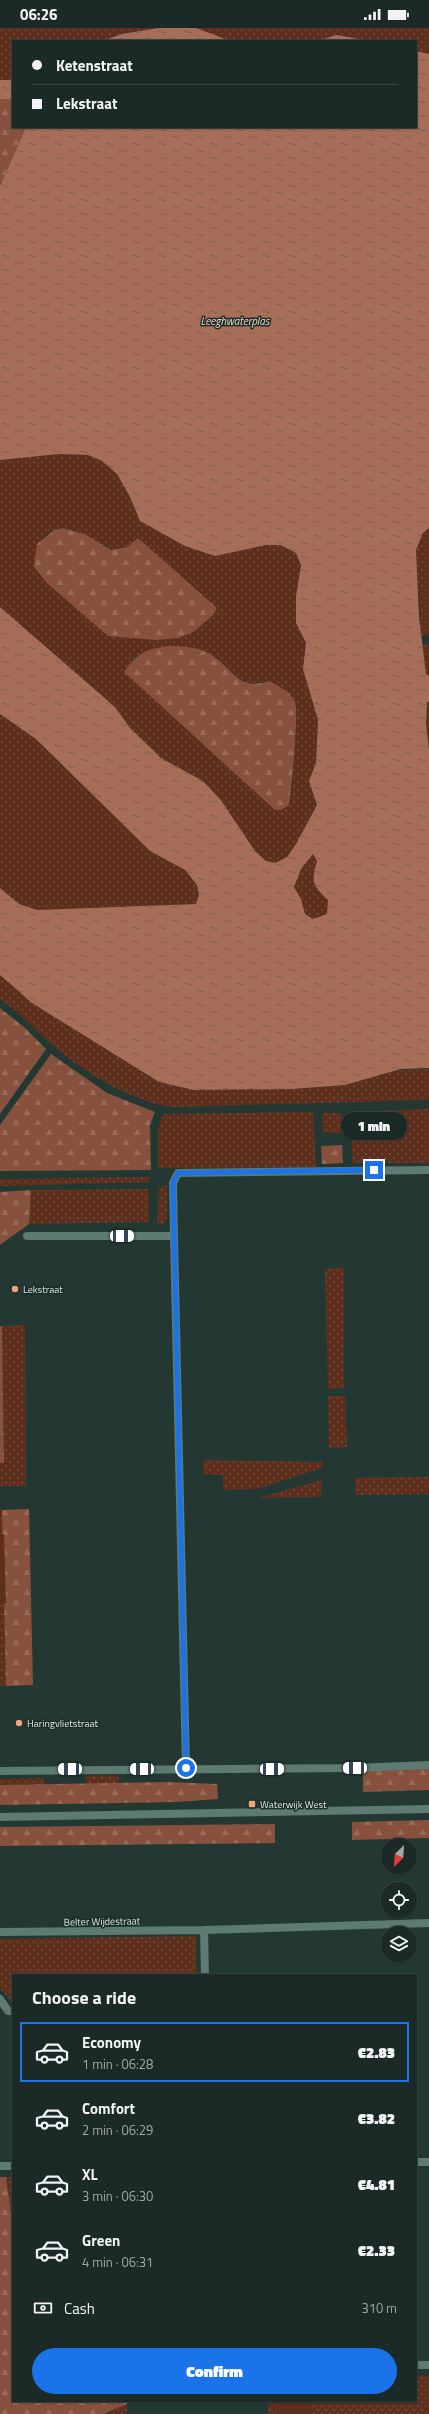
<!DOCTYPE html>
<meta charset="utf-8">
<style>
:root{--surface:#1b2a26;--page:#24322e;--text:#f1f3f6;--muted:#a0a7a7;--line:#394643;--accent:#1a73e8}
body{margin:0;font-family:"Titillium Web",sans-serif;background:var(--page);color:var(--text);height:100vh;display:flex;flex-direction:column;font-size:15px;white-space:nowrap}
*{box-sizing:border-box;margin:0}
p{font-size:13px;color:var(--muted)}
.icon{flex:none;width:22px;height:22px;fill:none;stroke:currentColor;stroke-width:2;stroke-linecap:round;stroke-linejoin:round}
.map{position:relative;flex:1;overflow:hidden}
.sheet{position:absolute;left:12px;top:1946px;width:405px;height:428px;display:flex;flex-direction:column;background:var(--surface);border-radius:0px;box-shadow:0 1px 3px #0004,0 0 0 1px var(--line)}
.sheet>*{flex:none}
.banner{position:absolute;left:12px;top:12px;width:405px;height:88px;border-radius:0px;box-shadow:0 1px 3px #0004,0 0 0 1px var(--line);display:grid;align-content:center;height:88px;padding:0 20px;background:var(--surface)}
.needle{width:26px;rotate:205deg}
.fabs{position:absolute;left:381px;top:1810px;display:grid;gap:8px}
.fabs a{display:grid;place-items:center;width:36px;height:36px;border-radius:50%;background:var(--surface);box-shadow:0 1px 3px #0004,0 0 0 1px var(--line);font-size:20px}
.end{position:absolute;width:18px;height:18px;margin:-9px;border:5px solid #1a73e8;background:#fff;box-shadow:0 0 0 2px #fff}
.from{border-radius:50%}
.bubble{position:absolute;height:28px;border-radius:14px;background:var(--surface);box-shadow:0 1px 3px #0004,0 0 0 1px var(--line);font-size:13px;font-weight:800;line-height:28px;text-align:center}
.car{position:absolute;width:12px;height:24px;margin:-12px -6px;border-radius:5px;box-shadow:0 0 3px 1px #0007;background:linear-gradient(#fff 24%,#345 0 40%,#fff 0 76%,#345 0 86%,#fff 0)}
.banner b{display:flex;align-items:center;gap:14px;height:38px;font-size:15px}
.banner b+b{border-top:1px solid var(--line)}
.banner i{width:10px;height:10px;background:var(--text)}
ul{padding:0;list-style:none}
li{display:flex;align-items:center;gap:12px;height:60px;margin:0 8px 6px;padding:0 12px;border:2px solid transparent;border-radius:0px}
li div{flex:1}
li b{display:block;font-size:15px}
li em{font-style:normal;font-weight:800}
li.on{border-color:var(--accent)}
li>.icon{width:36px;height:36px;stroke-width:1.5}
h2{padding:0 20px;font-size:18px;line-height:48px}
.pay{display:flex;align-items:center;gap:10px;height:44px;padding:0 20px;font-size:15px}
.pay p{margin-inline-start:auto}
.action{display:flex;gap:8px;margin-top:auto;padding:8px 20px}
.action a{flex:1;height:46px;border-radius:24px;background:var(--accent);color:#fff;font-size:16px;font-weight:800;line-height:46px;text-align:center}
.status{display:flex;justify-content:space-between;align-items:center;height:28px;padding:0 20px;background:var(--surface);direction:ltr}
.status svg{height:11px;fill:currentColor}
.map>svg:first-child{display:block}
.grass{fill:url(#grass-dots);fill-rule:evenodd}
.forest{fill:url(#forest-firs)}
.pitch{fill:#5f2f1d}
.water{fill:url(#water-ripples);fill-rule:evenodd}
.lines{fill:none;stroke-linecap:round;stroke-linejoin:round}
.service{stroke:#5d7a73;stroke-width:8}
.minor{stroke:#5d7a73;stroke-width:8}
.route{stroke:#1a73e8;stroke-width:5}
.poi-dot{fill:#f3a081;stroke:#1b2e29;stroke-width:1.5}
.labels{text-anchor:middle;stroke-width:3;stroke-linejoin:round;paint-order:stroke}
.poi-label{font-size:10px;fill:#dbe6e3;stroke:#1b2e29;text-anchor:start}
.street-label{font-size:10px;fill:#dbe6e3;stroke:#1b2e29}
.water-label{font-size:11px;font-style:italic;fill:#f7d4c7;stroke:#1b2e29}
</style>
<div class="status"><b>06:26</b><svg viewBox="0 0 49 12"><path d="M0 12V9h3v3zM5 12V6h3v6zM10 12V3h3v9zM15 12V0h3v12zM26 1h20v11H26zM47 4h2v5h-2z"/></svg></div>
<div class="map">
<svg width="429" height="2386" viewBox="0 0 429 2386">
<defs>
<pattern id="grass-dots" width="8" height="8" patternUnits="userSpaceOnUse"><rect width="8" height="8" fill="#5f2f1d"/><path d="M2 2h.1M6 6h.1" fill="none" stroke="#754d3e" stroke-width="1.8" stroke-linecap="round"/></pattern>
<pattern id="forest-firs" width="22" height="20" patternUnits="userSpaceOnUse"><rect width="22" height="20" fill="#87513d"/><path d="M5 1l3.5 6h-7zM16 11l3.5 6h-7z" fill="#976a59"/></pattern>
<pattern id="water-ripples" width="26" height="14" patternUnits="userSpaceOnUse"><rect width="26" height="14" fill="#a66e59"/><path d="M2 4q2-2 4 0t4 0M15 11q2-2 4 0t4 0" fill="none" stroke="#7e5e51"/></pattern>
</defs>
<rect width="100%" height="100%" fill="#243833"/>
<path class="grass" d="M0,0H158L122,6L102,13H13V52H0Z
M181,0H429V26L416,23V13H364L336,7L317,13H227Z
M59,426L88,427L102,433L117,446L130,469L140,493L185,518L215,528L266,517H280L296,525L301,537L296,568V595L306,615L303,641L318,692L316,735L309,753L317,777L296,816L287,829L275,835L266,833L255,823L220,771L203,753L161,730L130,700L115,679L0,579V432ZM62,500L85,506L111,522L127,519L214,586L195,603L44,508L54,502ZM136,628L217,630L228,642L248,656L269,653L296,676L292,759L289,777L125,644Z
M429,500V607L421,608L416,522L423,505Z
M429,616V648L426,646L422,617Z
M427,674H429V722L426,696Z
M0,686L36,711L150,823L185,842L197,857L199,867L197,876L37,882L19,876L0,860Z
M313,825L317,833C311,853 312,857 328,872V886L313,891L305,886L301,871L294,859L301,841Z
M0,947L32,975L159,1054L194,1062L292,1061L345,1057L399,1042L429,1041V1072L173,1079C133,1075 80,1042 50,1015C33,1000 19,984 0,971Z
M429,1081V1135H352L351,1084Z
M313,1084L316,1139L158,1140V1101L163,1086Z
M322,1085H341L342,1105H323Z
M150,1149L149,1154L0,1158V1151Z
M159,1158H167V1189L164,1195L157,1197Z
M149,1161V1194L29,1196L31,1162Z
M344,1239V1360L328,1361L325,1241Z
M25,1297L26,1458H0V1435H4L2,1298Z
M328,1368H345L347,1419L329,1420Z
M204,1432L322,1434V1440L257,1461L223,1462V1447L203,1446Z
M429,1449V1466L355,1467V1450Z
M322,1452L321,1469L258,1470Z
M0,1482H2L4,1506H0Z
M0,1575H6V1658L0,1657Z
M118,1747L119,1755L87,1756L86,1748Z
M44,1750L45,1756L0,1757V1751Z
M196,1908V1947H13V1975L0,1960V1911Z
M6,2149H13V2201H12Z
M416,2347L429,2348V2386H268V2373H416Z
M127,2376V2386H103Z"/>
<path class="forest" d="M0,71H13V99H26L0,158Z
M62,500L85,506L111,522L127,519L138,510L217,580L214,586L195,603L179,610L156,612L108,608L47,555L34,539L37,516L54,502Z
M167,618C184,618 204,619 217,631C237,647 241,662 269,653C280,659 290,663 295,674C299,683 291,764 289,777L281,782H275L124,644C138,625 144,622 167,618Z
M0,980L24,999L46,1021L0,1086Z
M51,1026L107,1065L155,1084L150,1097L151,1142L0,1143V1097Z
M342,1117L343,1135L322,1136L321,1118Z
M31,1162L29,1196L0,1217V1164Z
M0,1298H2L4,1435H0Z
M29,1481L33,1657L6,1658L2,1482Z
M429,1735V1762L363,1764V1736Z
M167,1754L217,1756L218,1771L177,1774L0,1777V1757Z
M429,1792V1810L352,1812V1794Z
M275,1796V1815L0,1818V1799Z
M0,2149H6L13,2201V2373H127V2376L103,2386H0Z"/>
<path class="pitch" d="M0,1506H4L6,1575H0Z
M274,2373H312V2386H275Z"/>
<path class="water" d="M158,0H196L231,13H102L122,6Z
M336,7L372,13H317Z
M416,23L429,26V500L423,505L416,522L419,588L426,646L429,648V674H427L426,696L429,722V1040L401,1041L345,1057L292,1061L194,1062L159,1054L32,975L0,947V860L19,876L37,882L196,876L199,867L197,857L185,842L150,823L36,711L0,686V579L115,679L130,700L161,730L203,753L220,771L255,823L266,833L275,835L287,829L296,816L317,777L309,753L316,735L318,692L303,641L306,615L296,595V568L301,537L296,525L280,517H266L215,528L185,518L140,493L130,469L117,446L102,433L88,427L59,426L0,432V158L26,99H416ZM313,826L317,833C311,854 312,857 328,872L327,886L313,891L305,886L301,871L294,859L301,841Z
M0,52H13V71H0Z"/>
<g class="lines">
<path class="service" d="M0,1789L429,1781"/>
<path class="minor" d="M27,1208H174L173,1155L178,1145L429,1142
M174,1208L186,1740
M0,1743L355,1740L429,1737
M204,1902L429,1895
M0,1904L204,1902L205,1947
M0,1971L8,1983H13
M416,2134H429
M0,2138H13
M416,2337H429"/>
</g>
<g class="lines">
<path class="route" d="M186,1740L173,1155L178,1145L374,1142"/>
</g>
<g class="poi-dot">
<circle cx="15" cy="1261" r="4"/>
<circle cx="19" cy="1695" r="4"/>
<rect x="248" y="1772" width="8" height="8" rx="2"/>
</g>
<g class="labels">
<g class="poi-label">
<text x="23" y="1265">Lekstraat</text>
<text x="27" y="1699">Haringvlietstraat</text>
<text x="260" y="1780">Waterwijk West</text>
</g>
<g class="street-label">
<text transform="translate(102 1893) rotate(-1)" y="4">Belter Wijdestraat</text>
</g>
<g class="water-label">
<text x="235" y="297">Leeghwaterplas</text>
</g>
</g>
</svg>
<div class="fabs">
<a><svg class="needle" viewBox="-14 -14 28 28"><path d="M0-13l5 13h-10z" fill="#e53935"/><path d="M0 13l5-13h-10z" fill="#a0a7a7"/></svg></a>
<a><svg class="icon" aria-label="locate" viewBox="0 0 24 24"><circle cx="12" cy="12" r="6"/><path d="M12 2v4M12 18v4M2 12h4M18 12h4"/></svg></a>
<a><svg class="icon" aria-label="layers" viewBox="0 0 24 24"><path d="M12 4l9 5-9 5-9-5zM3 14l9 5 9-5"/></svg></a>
</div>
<i class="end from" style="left:186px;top:1740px"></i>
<i class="end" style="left:374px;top:1142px"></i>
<div class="bubble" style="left:341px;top:1084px;width:66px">1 min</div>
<i class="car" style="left:122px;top:1208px;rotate:90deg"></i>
<i class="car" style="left:355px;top:1740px;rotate:270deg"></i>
<i class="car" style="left:70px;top:1741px;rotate:270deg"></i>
<i class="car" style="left:142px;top:1741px;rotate:270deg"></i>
<i class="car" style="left:272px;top:1741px;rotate:89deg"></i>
<div class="banner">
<b><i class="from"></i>Ketenstraat</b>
<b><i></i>Lekstraat</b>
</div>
<section class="sheet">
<h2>Choose a ride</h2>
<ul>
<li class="on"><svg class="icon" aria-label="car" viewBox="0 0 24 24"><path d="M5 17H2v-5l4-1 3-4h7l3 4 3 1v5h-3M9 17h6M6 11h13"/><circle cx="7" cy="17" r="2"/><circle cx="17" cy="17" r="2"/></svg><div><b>Economy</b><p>1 min · 06:28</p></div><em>€2.83</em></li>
<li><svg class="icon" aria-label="car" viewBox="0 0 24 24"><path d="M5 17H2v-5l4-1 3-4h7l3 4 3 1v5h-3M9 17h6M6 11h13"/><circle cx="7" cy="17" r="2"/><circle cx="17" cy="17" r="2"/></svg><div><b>Comfort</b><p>2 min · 06:29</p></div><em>€3.82</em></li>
<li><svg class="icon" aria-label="car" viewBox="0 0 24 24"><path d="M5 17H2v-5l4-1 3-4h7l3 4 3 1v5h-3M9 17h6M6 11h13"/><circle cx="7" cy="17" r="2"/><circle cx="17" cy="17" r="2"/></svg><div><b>XL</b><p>3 min · 06:30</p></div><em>€4.81</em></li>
<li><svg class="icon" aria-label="car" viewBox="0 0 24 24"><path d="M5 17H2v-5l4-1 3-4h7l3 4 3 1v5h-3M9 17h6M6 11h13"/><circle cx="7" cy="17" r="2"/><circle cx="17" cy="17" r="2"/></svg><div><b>Green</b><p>4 min · 06:31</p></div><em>€2.33</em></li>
</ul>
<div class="pay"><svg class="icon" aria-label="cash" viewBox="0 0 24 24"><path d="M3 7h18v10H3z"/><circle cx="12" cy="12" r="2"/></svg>Cash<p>310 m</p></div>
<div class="action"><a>Confirm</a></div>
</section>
</div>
